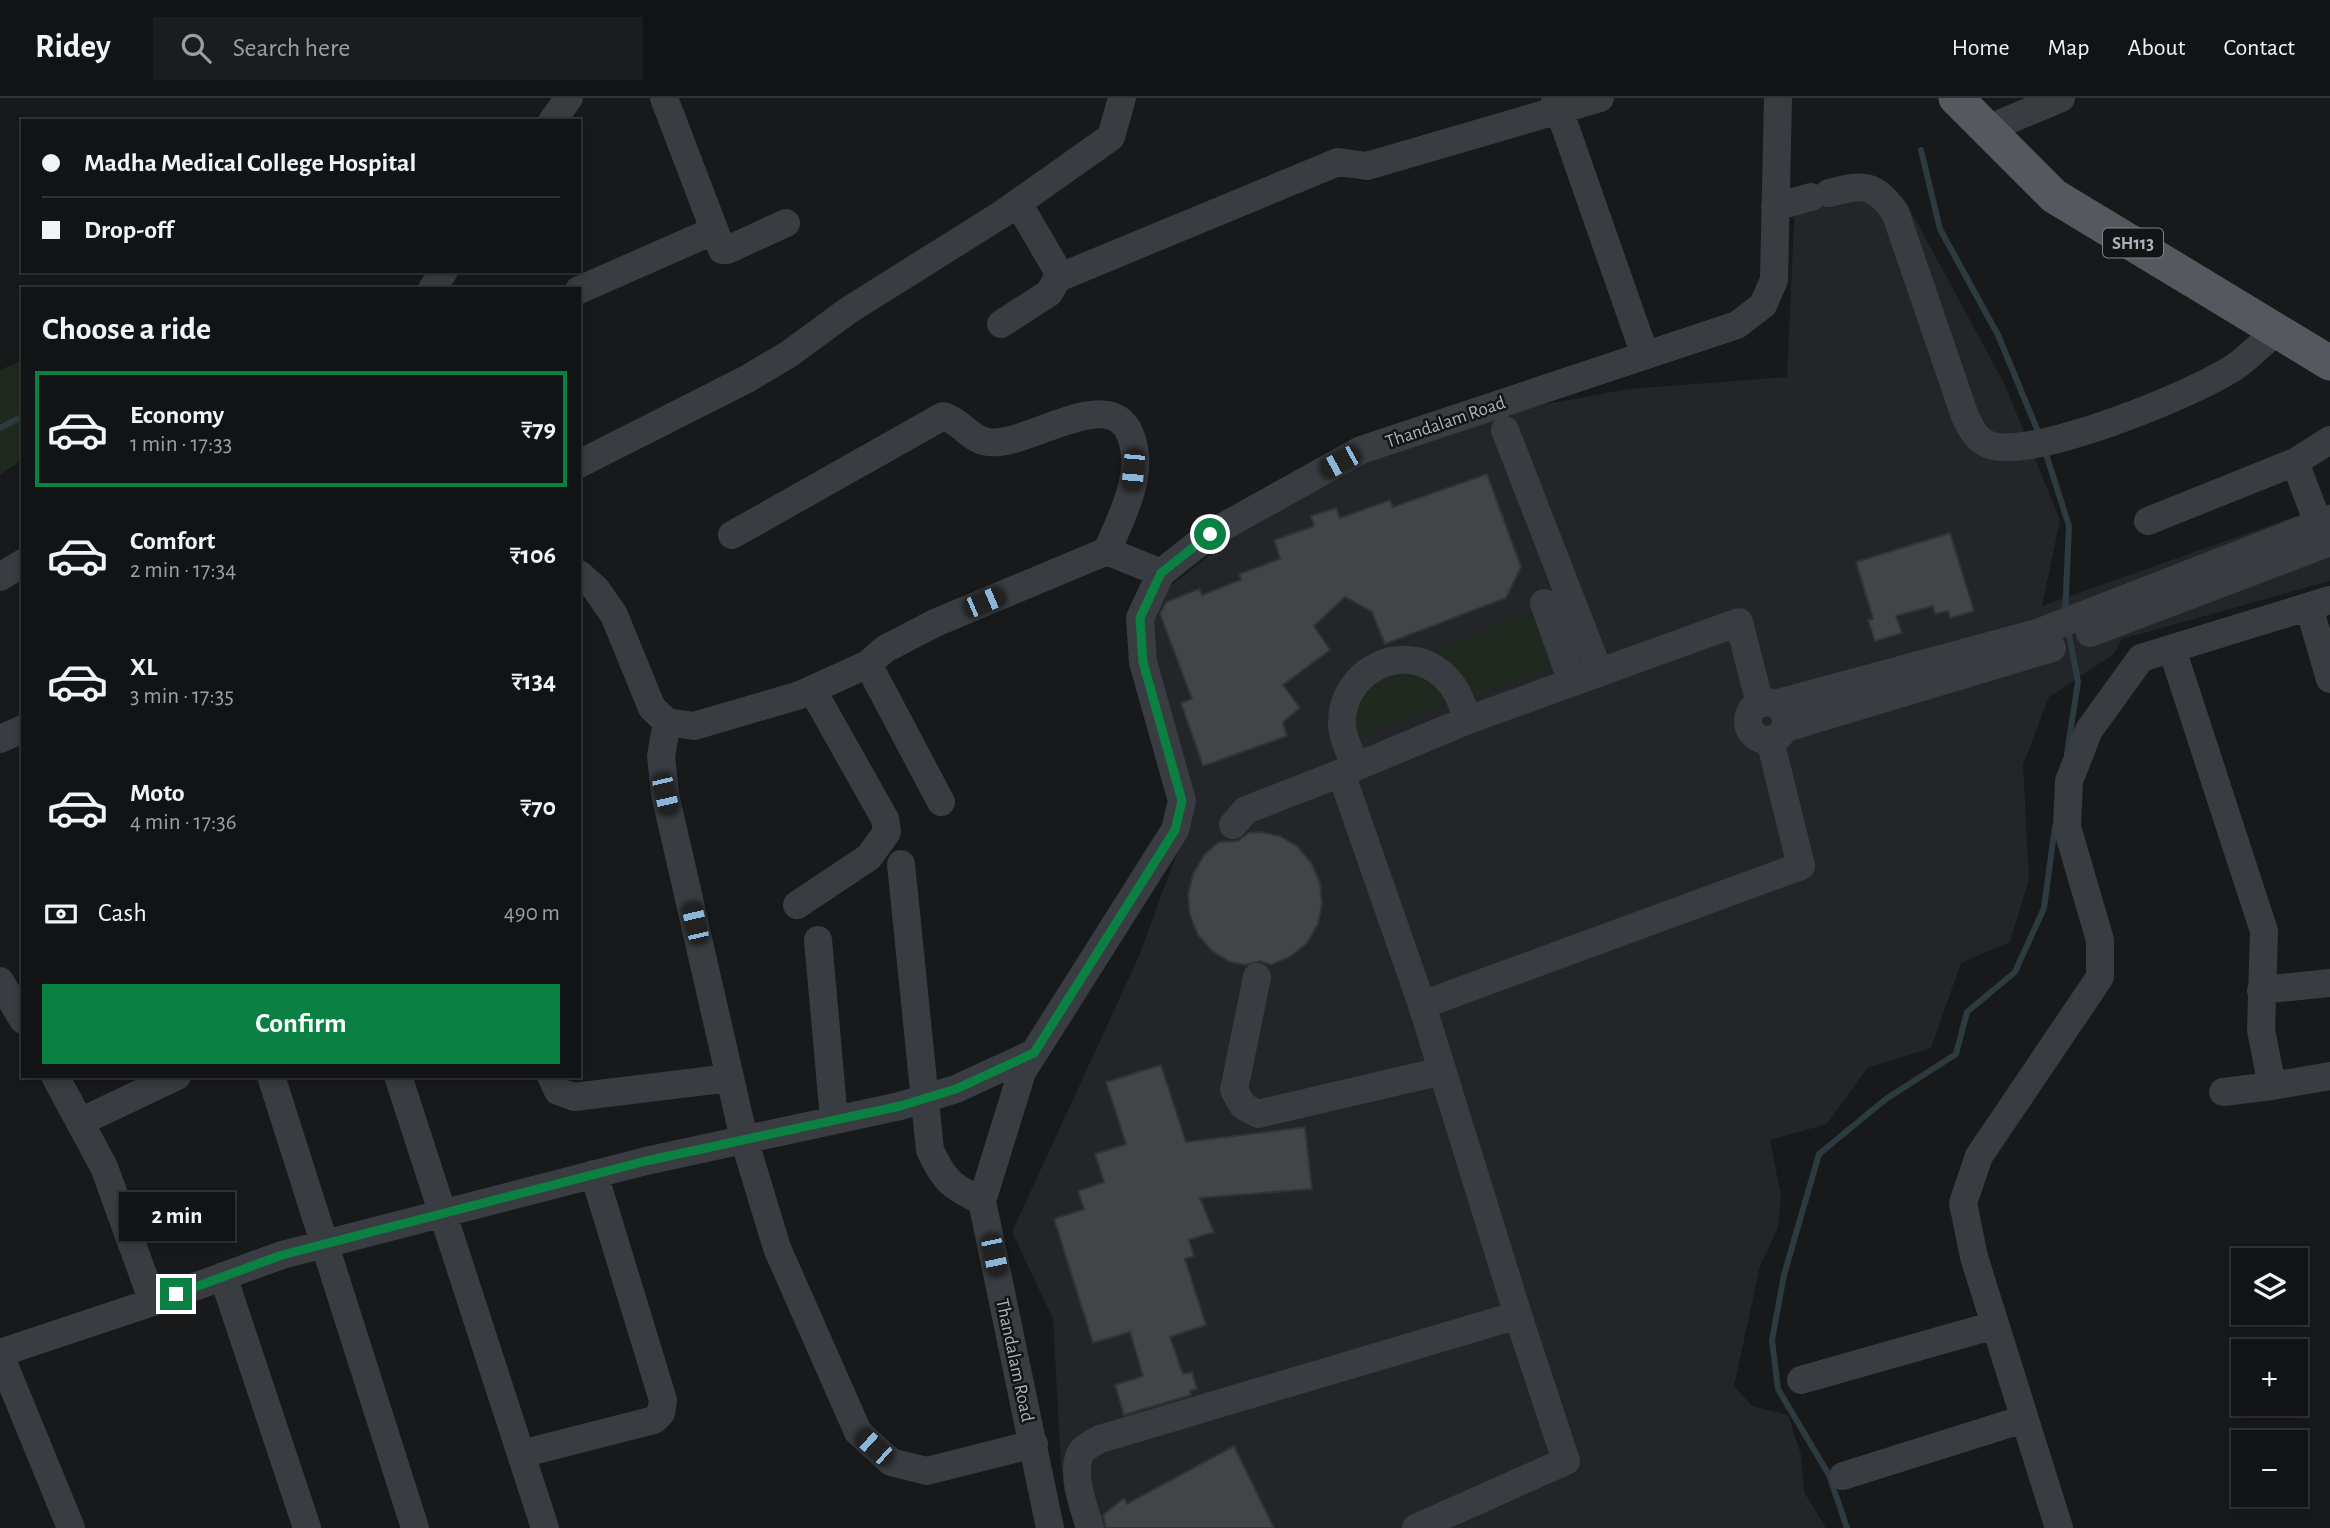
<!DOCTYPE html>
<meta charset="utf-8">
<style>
:root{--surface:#121314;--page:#1b1c1d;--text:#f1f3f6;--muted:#9c9ea0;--line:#313234;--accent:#0b8043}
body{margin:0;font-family:"Alegreya Sans",sans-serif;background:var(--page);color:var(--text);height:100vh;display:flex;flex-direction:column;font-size:26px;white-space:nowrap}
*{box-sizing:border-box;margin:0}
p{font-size:23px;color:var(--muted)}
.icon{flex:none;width:38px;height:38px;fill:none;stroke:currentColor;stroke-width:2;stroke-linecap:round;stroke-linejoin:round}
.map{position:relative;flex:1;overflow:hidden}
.side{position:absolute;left:21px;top:189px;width:560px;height:791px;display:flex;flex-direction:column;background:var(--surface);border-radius:0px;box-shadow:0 4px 10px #0003,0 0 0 2px var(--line)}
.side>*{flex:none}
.guide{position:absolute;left:21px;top:21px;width:560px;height:154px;border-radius:0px;box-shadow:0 4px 10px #0003,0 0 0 2px var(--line);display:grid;align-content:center;height:154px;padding:0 21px;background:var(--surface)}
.buttons{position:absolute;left:2231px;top:1150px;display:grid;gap:14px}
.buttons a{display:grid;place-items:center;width:77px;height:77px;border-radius:0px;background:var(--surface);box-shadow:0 4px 10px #0003,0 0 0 2px var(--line);font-size:35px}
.end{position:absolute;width:32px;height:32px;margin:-16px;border:9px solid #0b8043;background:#fff;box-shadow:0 0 0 4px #fff}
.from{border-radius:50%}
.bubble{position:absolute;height:49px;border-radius:0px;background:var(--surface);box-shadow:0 4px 10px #0003,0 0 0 2px var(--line);font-size:23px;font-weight:700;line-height:49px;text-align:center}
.car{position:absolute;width:21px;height:42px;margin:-21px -10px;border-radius:9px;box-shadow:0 0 5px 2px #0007;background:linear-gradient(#222 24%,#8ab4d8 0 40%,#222 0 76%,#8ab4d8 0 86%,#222 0)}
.guide b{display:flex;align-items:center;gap:24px;height:66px;font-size:26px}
.guide b+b{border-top:2px solid var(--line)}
.guide i{width:18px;height:18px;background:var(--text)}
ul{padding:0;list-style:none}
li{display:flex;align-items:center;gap:21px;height:116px;margin:0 14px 10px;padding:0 7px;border:4px solid transparent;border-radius:0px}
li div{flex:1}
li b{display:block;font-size:26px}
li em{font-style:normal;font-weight:700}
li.selected{border-color:var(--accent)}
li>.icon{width:63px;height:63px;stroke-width:1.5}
h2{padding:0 21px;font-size:32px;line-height:84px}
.pay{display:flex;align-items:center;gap:18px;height:77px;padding:0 21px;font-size:26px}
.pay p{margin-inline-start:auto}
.primary-button{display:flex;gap:14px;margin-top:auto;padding:14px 21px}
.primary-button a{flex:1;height:80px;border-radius:0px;background:var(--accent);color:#fff;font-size:28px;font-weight:700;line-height:80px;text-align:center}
header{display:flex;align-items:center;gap:42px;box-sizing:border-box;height:98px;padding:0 35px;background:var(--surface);border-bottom:2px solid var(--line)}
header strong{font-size:33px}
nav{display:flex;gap:38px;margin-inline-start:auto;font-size:24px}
.search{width:490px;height:63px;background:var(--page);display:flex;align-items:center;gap:18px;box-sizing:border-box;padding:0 24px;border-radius:0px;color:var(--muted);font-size:26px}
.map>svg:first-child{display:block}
.built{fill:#242528}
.green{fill:#202920}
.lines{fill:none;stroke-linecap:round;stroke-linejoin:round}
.stream{stroke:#2d3b40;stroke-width:6}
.building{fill:#424448;stroke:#323337;stroke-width:2}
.minor{stroke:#393c40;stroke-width:28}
.major{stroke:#55595f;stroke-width:35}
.route{stroke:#0b8043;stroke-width:9}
.labels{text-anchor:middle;stroke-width:5;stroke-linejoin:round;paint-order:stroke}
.shield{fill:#131416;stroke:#7d838a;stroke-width:2}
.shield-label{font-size:18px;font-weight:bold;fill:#aab3bb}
.street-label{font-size:19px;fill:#aab3bb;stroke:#131416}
</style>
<header>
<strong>Ridey</strong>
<div class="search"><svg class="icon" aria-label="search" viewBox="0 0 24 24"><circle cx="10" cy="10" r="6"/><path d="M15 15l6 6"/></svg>Search here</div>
<nav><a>Home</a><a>Map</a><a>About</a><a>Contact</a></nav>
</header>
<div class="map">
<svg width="2330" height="1430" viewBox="0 0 2330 1430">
<rect width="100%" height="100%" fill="#18191b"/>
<path class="built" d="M1795,102L1906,104L2005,287L2060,422L2042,508L2330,406V483L2122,541L2114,556L2049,599L2023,667L2029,781L2010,844L1961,865L1931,950L1867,970L1827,1026L1770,1042L1781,1098L1778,1130L1760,1168L1734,1288L1752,1308L1788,1317L1801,1357L1804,1394L1826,1430H1077L1061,1368L1053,1221L1012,1134L1139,858L1193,711L1153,569L1151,503L1247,428L1354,369L1508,313L1629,291L1787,279Z"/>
<path class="green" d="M23,262V361L0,377V272Z
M1531,513L1551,569L1469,600L1427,555Z
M1412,573L1439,591L1446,607L1361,638L1354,620L1360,591Z"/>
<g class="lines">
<path class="stream" d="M1921,52L1940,131L1998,237L2039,336
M0,330L23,318
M2044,350L2069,428L2065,517
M2067,655L2078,584L2068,531
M1847,1430L1829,1377L1778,1291L1772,1242L1784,1177L1819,1056L1886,1001L1956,956L1967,914L2015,874L2044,810L2055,728"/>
</g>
<path class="building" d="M1487,376L1521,469L1506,500L1385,546L1372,514L1345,499L1314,528L1330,552L1283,587L1300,610L1283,624L1287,638L1203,668L1181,605L1192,601L1160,516L1166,504L1199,491L1202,497L1241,482L1239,476L1280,461L1274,442L1314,428L1311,418L1336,410L1340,420L1390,402L1393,409Z
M1950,435L1974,513L1950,520L1948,513L1935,516L1933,508L1896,518L1902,535L1875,543L1868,522L1873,521L1856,464Z
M1260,734L1280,738L1298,749L1312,766L1320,785L1322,806L1318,826L1307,845L1291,858L1271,867L1260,863L1245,867L1230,864L1212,853L1198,837L1190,817L1188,796L1193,776L1204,757L1219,744L1238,743L1248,735Z
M1161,967L1186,1044L1305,1029L1312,1091L1200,1100L1214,1134L1189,1142L1194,1158L1185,1161L1206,1227L1170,1239L1183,1276L1192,1274L1197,1291L1190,1293L1191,1297L1124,1317L1115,1287L1143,1278L1130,1234L1093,1245L1054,1121L1084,1111L1078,1093L1104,1084L1095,1056L1126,1046L1106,984Z
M1234,1348L1274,1430H1106L1103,1417L1124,1400L1127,1406Z"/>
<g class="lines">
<path class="minor" d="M664,0L722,152H727L786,125
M1555,0L1645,257
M552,23L569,0
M2004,24L2061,0
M1829,95C1862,86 1874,85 1895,114L1965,318C1971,331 1977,344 1993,348C2039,359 2195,296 2236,268C2250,258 2263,244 2277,233
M1775,109L1811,99
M1058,180L1338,64L1367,68L1600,0
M432,191L444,173
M579,192L713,133
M1001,226L1049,195L1058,180L1056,170L1018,105
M1505,332L1599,574
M2295,364L2318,425
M579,366L747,281L789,256L849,212L1002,116L1111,39L1122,0
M2148,423L2295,364L2330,342
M732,437L943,318C961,323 969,341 988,344C1027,350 1108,285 1130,336C1146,374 1122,418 1107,453L935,525L885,551L868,566L941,704
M1107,453L1161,475
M579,476L596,491L614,517L652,610L667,624L694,628L800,597L868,566
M0,479L23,465
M1544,505L1572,584
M2309,509L2330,581
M2090,535L2330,444
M2172,551L2264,833L2261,932L2272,988L2330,978
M1748 623a19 19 0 1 1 38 0a19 19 0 1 1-38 0Z
M1760,606L1739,524L1468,622L1341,675L1422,907L1801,768L1770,642
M1774,606L2037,535L2330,421
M667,624L661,658L665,696L744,1041L777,1150L858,1334L891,1364L927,1373L1034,1346
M1785,630L2052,550
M0,641L23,631
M1356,668C1350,655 1343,641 1342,627C1340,572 1406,540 1445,579C1458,591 1462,607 1468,622
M1233,727L1246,712L1341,675
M901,766L930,1052C944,1083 952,1089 982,1103
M797,807L869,759L887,734L885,721L813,593
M818,842L834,1021
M1257,879L1234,992L1243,1008L1258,1016L1442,973
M0,883L23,922
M2261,892L2330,885
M55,978L104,1069L153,1204
M271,978L415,1430
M398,978L545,1430
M551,978L558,993L574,999L730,980
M2223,994L2272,988
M80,1024L177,978
M223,1178L307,1430
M0,1255L153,1204L282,1157L646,1063L900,1008L956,991L1034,955
M0,1257L71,1430
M1801,1282L1995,1227
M521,1356L654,1322L661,1315L663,1302L594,1076
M1843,1378L2024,1321
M1050,1430L982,1103L1022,974L1175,732L1182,703L1143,564L1140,520L1161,475L1210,436L1361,352L1737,227L1763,207L1774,182L1778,0
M1090,1430C1084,1410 1072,1379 1079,1359C1082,1349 1092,1346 1100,1341L1518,1217L1422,907
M1416,1430L1566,1363L1518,1217
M2059,1430L1974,1159L1963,1105L1979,1058L2100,879V842L2067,729L2069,683L2089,632L2141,560L2330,502"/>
<path class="major" d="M1956,0L2054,98L2330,265"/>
</g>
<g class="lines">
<path class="route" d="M176,1196L282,1157L646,1063L900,1008L956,991L1034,955L1175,732L1182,703L1143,564L1140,520L1161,475L1210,436"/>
</g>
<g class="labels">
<rect class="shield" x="2103" y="130.5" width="60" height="29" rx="5"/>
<g class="shield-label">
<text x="2133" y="151">SH113</text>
</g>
<g class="street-label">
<text transform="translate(1445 323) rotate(-19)" y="7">Thandalam Road</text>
<text transform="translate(1016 1262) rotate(78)" y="7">Thandalam Road</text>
</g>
</g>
</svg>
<div class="buttons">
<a><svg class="icon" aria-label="layers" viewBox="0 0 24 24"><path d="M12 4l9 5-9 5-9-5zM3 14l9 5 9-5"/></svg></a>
<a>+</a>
<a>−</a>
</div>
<i class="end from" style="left:1210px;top:436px"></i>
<i class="end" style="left:176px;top:1196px"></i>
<div class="bubble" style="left:119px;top:1094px;width:116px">2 min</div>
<i class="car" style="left:1340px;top:364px;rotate:241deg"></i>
<i class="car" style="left:1133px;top:372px;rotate:185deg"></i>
<i class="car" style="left:984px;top:504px;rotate:67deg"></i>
<i class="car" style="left:665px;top:696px;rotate:167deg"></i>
<i class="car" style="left:695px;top:825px;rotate:347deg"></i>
<i class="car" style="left:994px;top:1157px;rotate:168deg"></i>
<i class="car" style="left:874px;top:1349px;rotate:312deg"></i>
<div class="guide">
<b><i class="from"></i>Madha Medical College Hospital</b>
<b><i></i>Drop-off</b>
</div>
<section class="side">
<h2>Choose a ride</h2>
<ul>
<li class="selected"><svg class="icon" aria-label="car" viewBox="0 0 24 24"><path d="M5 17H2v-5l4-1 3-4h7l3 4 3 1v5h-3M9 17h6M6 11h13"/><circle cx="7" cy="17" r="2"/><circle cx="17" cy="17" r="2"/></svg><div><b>Economy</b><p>1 min · 17:33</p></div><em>₹79</em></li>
<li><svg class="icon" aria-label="car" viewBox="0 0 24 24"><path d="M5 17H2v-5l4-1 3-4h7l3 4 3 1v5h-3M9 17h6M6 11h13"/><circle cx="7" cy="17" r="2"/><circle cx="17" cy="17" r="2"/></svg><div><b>Comfort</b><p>2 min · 17:34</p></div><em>₹106</em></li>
<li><svg class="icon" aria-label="car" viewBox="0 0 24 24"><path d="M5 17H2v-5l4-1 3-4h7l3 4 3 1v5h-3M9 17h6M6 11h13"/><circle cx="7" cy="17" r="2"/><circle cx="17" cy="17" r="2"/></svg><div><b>XL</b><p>3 min · 17:35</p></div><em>₹134</em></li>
<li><svg class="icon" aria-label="car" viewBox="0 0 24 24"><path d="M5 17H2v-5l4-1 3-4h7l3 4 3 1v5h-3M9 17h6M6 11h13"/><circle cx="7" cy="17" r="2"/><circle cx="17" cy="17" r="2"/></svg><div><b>Moto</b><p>4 min · 17:36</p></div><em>₹70</em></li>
</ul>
<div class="pay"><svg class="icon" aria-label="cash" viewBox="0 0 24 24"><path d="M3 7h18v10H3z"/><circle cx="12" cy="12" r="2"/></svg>Cash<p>490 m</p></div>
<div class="primary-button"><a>Confirm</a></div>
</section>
</div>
